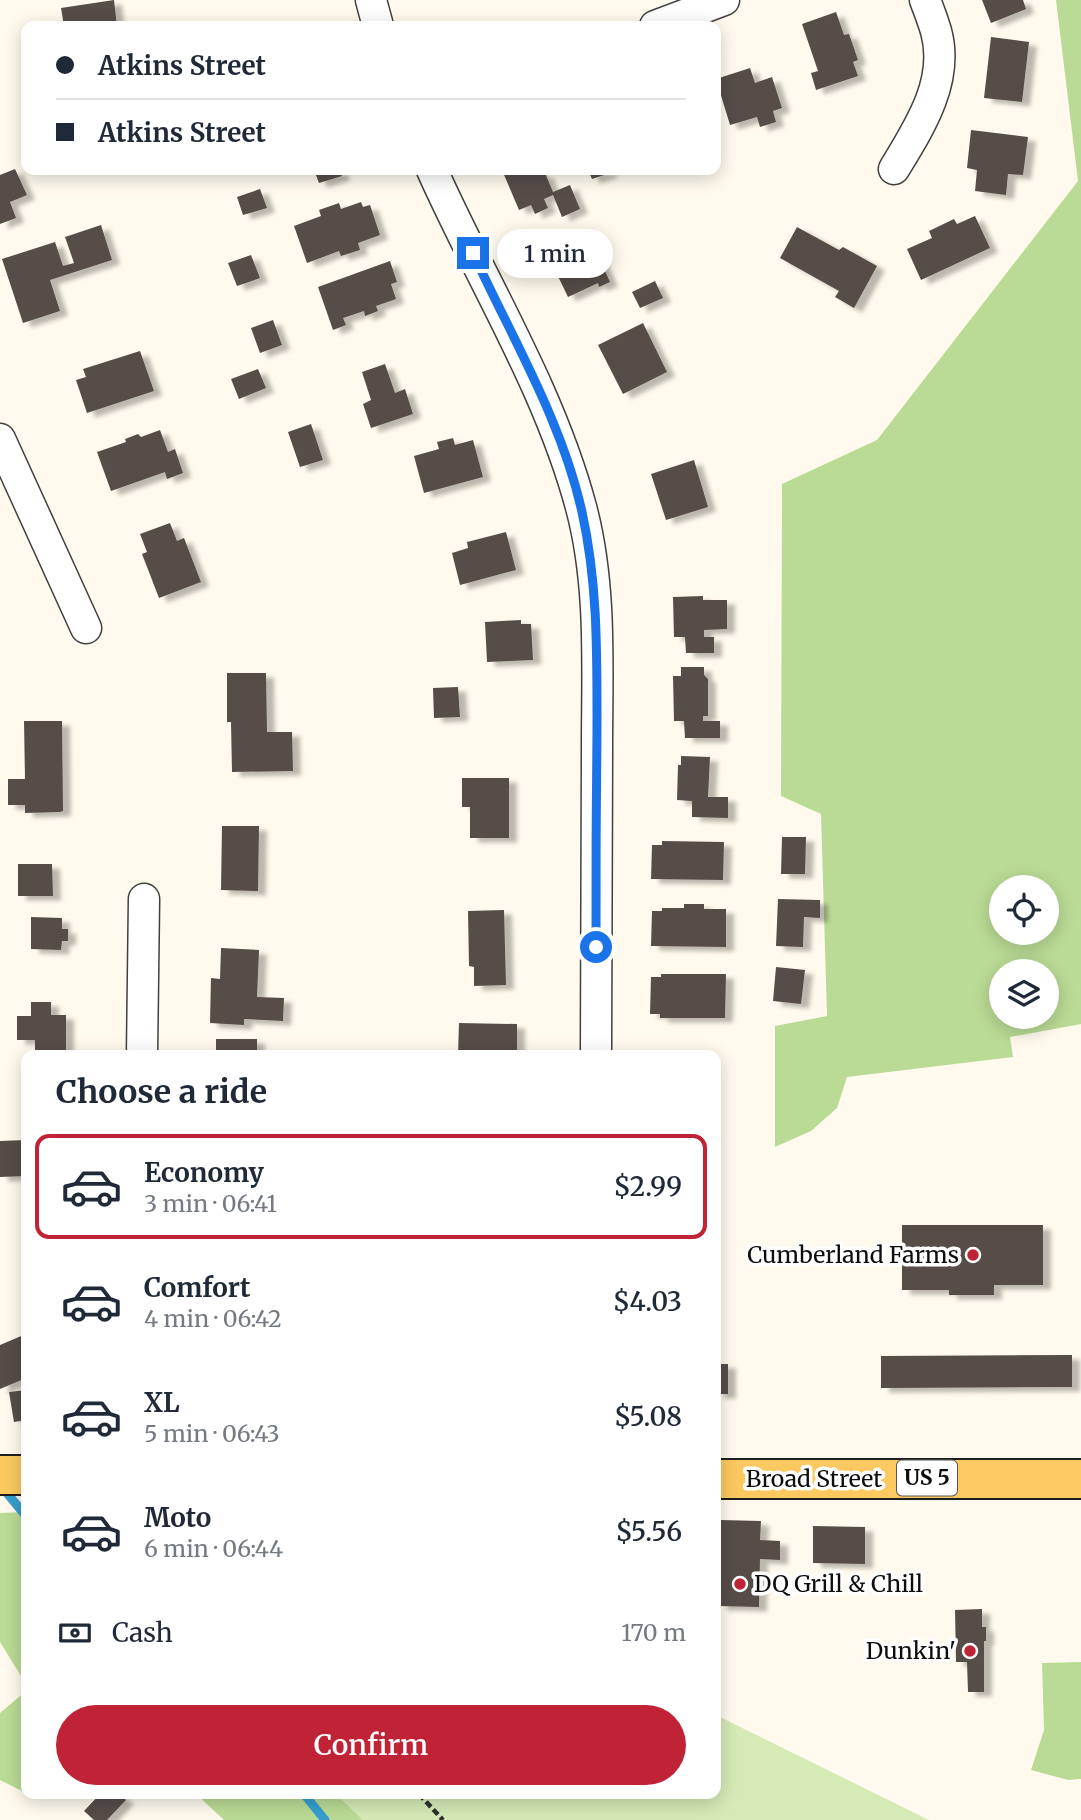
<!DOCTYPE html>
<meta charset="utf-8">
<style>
:root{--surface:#fff;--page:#f2f2f3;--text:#1f2937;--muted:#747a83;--line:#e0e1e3;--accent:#c02236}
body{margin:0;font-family:Merriweather,serif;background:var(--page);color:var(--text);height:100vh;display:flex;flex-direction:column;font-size:26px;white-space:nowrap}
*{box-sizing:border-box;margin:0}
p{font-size:23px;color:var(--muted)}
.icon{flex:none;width:38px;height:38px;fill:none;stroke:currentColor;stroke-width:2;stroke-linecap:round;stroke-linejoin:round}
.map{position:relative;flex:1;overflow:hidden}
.side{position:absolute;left:21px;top:1050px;width:700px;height:749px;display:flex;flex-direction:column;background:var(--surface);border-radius:14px;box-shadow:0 4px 18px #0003}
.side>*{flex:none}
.hud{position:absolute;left:21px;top:21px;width:700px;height:154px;border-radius:14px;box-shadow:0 4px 18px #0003;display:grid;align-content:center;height:154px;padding:0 35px;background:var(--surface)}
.fabs{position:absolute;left:989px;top:875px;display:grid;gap:14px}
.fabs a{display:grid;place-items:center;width:70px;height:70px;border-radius:50%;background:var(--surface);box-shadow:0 4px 18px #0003;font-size:35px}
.end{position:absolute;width:32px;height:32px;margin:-16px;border:9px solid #1a73e8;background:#fff;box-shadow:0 0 0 4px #fff}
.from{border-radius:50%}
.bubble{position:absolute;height:49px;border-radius:24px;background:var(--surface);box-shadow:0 4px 18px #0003;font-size:23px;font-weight:600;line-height:49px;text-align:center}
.hud b{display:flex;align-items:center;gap:24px;height:66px;font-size:26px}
.hud b+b{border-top:2px solid var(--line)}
.hud i{width:18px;height:18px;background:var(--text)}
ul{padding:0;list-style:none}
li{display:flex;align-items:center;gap:21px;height:105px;margin:0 14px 10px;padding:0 21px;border:4px solid transparent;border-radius:14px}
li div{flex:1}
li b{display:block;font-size:26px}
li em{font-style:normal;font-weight:600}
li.on{border-color:var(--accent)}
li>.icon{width:63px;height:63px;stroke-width:1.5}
h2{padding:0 35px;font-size:32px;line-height:84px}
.pay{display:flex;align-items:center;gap:18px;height:77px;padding:0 35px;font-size:26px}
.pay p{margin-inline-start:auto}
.action{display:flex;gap:14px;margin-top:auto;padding:14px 35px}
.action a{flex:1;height:80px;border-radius:42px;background:var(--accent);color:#fff;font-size:28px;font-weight:600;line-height:80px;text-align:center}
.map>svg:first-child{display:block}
.green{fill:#d5eab6}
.forest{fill:#badb95;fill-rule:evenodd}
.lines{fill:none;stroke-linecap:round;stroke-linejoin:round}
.stream{stroke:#369fd0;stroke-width:9}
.building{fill:#564d49;filter:url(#shadow)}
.minor-casing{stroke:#404040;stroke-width:33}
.primary-casing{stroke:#1e1e1e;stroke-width:42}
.path{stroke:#2f2f2f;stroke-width:4.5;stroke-dasharray:7 3.5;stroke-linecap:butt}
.minor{stroke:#fff;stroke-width:30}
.primary{stroke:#fbc960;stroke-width:38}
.route{stroke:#1a73e8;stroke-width:9}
.poi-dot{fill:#c02236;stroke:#fff;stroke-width:2.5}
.labels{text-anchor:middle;stroke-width:7;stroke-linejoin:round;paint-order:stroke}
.shield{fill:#fff;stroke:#565656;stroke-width:2}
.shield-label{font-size:21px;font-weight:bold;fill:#0d0d0d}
.poi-label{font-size:23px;fill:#0d0d0d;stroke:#fff;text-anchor:end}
.street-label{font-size:23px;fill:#0d0d0d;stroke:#fff}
</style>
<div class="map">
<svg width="1081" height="1820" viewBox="0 0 1081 1820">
<defs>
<filter id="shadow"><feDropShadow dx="8" dy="4.5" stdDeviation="2" flood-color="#0004"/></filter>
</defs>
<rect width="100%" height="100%" fill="#fffaed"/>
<path class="green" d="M716,1715L929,1820H363L336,1794H716Z"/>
<path class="forest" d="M1056,0H1081V1024L1010,1037L1013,1057L847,1077L837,1108L811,1131L775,1147V1026L827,1016L821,814L781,796L782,484L877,440L1078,181ZM1046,887V933H1001V887ZM1001,971H1046V1017H1001Z
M26,1512V1684L0,1642V1513Z
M1081,1662V1779L1068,1780L1031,1770L1044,1730L1042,1663Z
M26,1691V1793L0,1780V1713Z
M196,1794H336L363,1820H224Z"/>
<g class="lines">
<path class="stream" d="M1,1486L26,1516
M304,1794L325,1820"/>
</g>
<path class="building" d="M114,0L117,26H64L61,8Z
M982,0H1023L1026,9L991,23Z
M836,12L844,35L849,34L858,60L853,62L858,76L816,90L811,73L818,71L802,24Z
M991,37L1029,42L1022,102L984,98Z
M750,68L755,83L772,77L782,108L773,111L776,122L760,127L757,117L730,125L716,79Z
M971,130L1028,137L1023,175L1008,174L1006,195L975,191L977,170L967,168Z
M15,169L27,195L10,202L16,218L0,224V175Z
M314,170H340L342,176L319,183Z
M502,170H539L541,175L545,173L553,192L570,185L580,209L562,217L553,195L544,199L548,208L535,214L531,205L519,210Z
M588,170H609L610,173L592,179Z
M260,189L267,208L243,215L237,197Z
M361,202L363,207L370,205L380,235L358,243L360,250L341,256L339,251L307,263L294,226L321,216L319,210L339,203L341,209Z
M975,216L990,248L921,280L907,249L932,238L929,231L954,219L957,224Z
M101,225L112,260L50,280L60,311L23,323L2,259L55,242L63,266L74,263L65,237Z
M797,227L839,250L843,247L877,266L854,308L835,297L839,291L780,258Z
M584,254L589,263L599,258L610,282L599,287L598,283L568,297L554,268Z
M251,255L260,278L237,286L228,263Z
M390,261L397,282L391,284L396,299L376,306L378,311L365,316L364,311L343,318L346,325L333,330L318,287Z
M655,281L663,298L640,308L632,292Z
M273,320L282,345L260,353L251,328Z
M643,323L667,372L623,394L598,345Z
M140,351L154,391L87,413L76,380L86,377L83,369Z
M385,364L395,393L405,389L413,414L371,428L363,404L371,400L362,372Z
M258,369L266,388L239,399L231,379Z
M311,424L323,460L300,467L288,432Z
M160,430L168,452L175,449L183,473L167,479L165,472L111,491L97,452L126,442L125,439L138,434L141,437Z
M453,438L455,445L473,440L483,477L424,493L414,456L439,449L437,442Z
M694,460L708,507L666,520L651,474Z
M170,523L177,541L184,538L201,582L159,598L142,554L147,552L140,534Z
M506,532L516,570L460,585L452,553L468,548L467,542Z
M703,596V600H727V629L704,630V637H714V653H686L685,637H674L673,597Z
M521,620V624H531L533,660L487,662L485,622Z
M681,667H704V675L708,679V716H703V721H720V738H685L684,721H674L673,676H681Z
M227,673H266L267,732H292L293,771L232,772L231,722H227Z
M458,687L460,717L434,718L433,688Z
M24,721H62L63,811L60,812L25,813V805H8V779H25Z
M681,756L710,757L708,797H728V818L692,817V801L677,800L678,765H681Z
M462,778H509V838H470V807H462Z
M222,826H259L258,891L221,890Z
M782,837H806L805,874H781Z
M662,841L724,842L723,880L651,879L652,845H662Z
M18,864H52L53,896H18Z
M778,899L820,900V918L804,917L803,947L776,946Z
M684,904H704V909H726V947L651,946L652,911H662V908H684Z
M504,910L506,985L474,986V967L469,966L468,911Z
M31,917L62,918V929H68V941H62L61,950L31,949Z
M221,948L259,950L257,997L284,998L283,1021L244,1019V1025L210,1023L211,978L220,979Z
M776,967L805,970L801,1004L773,1001Z
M661,974H726L725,1018H660V1014H650L651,977H661Z
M31,1002H51V1015H66V1055H35V1040H17V1016H31Z
M459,1023L517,1024V1055H458Z
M216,1039H257V1055H216Z
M26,1140V1176L0,1177V1141Z
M902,1225H1043V1285H994V1295H949V1290H902Z
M26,1334V1378L0,1389V1345Z
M1072,1355V1387L881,1388V1356Z
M716,1364H728V1394H716Z
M26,1390V1420L14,1422L9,1392Z
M720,1520L761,1521L760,1540L780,1541V1560L760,1559L759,1607L719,1606L720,1562H716V1532L720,1531Z
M813,1526L865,1527V1564L813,1563Z
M982,1609V1627H986V1641H984V1692H968L967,1662H956L955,1610Z
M100,1794H119L126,1800L107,1820H94L84,1811Z"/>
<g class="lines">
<defs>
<path id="minor" d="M371,0L378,26
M655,26L724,0
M894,169C919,128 950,81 936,31C933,21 929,10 925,0
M432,170C482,282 549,388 581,507C602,585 597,669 597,749C596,851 596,953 596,1055
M0,439L86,628
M142,1055L144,899"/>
<path id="primary" d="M0,1475H26
M716,1479H1081"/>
</defs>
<use href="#minor" class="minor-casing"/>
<use href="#primary" class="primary-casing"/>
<path class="path" d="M419,1794L443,1820"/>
<use href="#minor" class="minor"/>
<use href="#primary" class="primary"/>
</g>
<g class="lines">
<path class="route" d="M473,253C512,338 562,421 582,512C598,584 597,656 597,729C596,802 596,874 596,947"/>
</g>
<g class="poi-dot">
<circle cx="973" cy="1255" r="7"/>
<circle cx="740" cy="1584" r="7"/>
<circle cx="970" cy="1651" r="7"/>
</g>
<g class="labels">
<rect class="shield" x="897" y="1460.5" width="60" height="35" rx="5"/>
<g class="shield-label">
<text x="927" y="1485">US 5</text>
</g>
<g class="poi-label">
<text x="959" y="1263">Cumberland Farms</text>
<text x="754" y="1592" text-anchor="start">DQ Grill &amp; Chill</text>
<text x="956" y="1659">Dunkin'</text>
</g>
<g class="street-label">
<text x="814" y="1487">Broad Street</text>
</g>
</g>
</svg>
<div class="fabs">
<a><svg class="icon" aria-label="locate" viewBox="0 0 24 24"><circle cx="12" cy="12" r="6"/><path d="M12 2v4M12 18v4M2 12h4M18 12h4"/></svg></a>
<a><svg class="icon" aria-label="layers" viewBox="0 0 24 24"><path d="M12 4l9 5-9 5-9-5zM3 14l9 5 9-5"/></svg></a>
</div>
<i class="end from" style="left:596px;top:947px"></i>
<i class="end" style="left:473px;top:253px"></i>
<div class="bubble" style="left:497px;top:229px;width:116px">1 min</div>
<div class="hud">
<b><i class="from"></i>Atkins Street</b>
<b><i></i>Atkins Street</b>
</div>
<section class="side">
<h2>Choose a ride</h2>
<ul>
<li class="on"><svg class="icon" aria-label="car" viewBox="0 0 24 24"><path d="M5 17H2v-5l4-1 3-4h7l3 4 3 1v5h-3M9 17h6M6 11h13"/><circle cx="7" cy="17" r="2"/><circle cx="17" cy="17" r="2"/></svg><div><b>Economy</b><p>3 min · 06:41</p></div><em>$2.99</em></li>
<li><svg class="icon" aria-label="car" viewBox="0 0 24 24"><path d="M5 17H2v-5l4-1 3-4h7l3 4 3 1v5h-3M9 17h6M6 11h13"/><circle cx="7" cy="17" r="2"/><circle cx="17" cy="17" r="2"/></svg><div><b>Comfort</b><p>4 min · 06:42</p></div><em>$4.03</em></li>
<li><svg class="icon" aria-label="car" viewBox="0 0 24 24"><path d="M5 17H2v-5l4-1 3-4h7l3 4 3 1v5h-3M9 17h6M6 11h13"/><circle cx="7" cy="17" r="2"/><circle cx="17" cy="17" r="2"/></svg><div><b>XL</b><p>5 min · 06:43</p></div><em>$5.08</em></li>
<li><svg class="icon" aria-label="car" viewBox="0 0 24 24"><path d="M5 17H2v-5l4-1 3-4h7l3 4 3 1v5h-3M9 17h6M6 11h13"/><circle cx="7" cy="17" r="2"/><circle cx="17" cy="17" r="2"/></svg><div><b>Moto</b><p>6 min · 06:44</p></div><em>$5.56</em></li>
</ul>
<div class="pay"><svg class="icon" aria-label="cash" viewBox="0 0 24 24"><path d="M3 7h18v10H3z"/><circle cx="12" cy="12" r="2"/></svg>Cash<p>170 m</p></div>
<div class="action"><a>Confirm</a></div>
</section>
</div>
